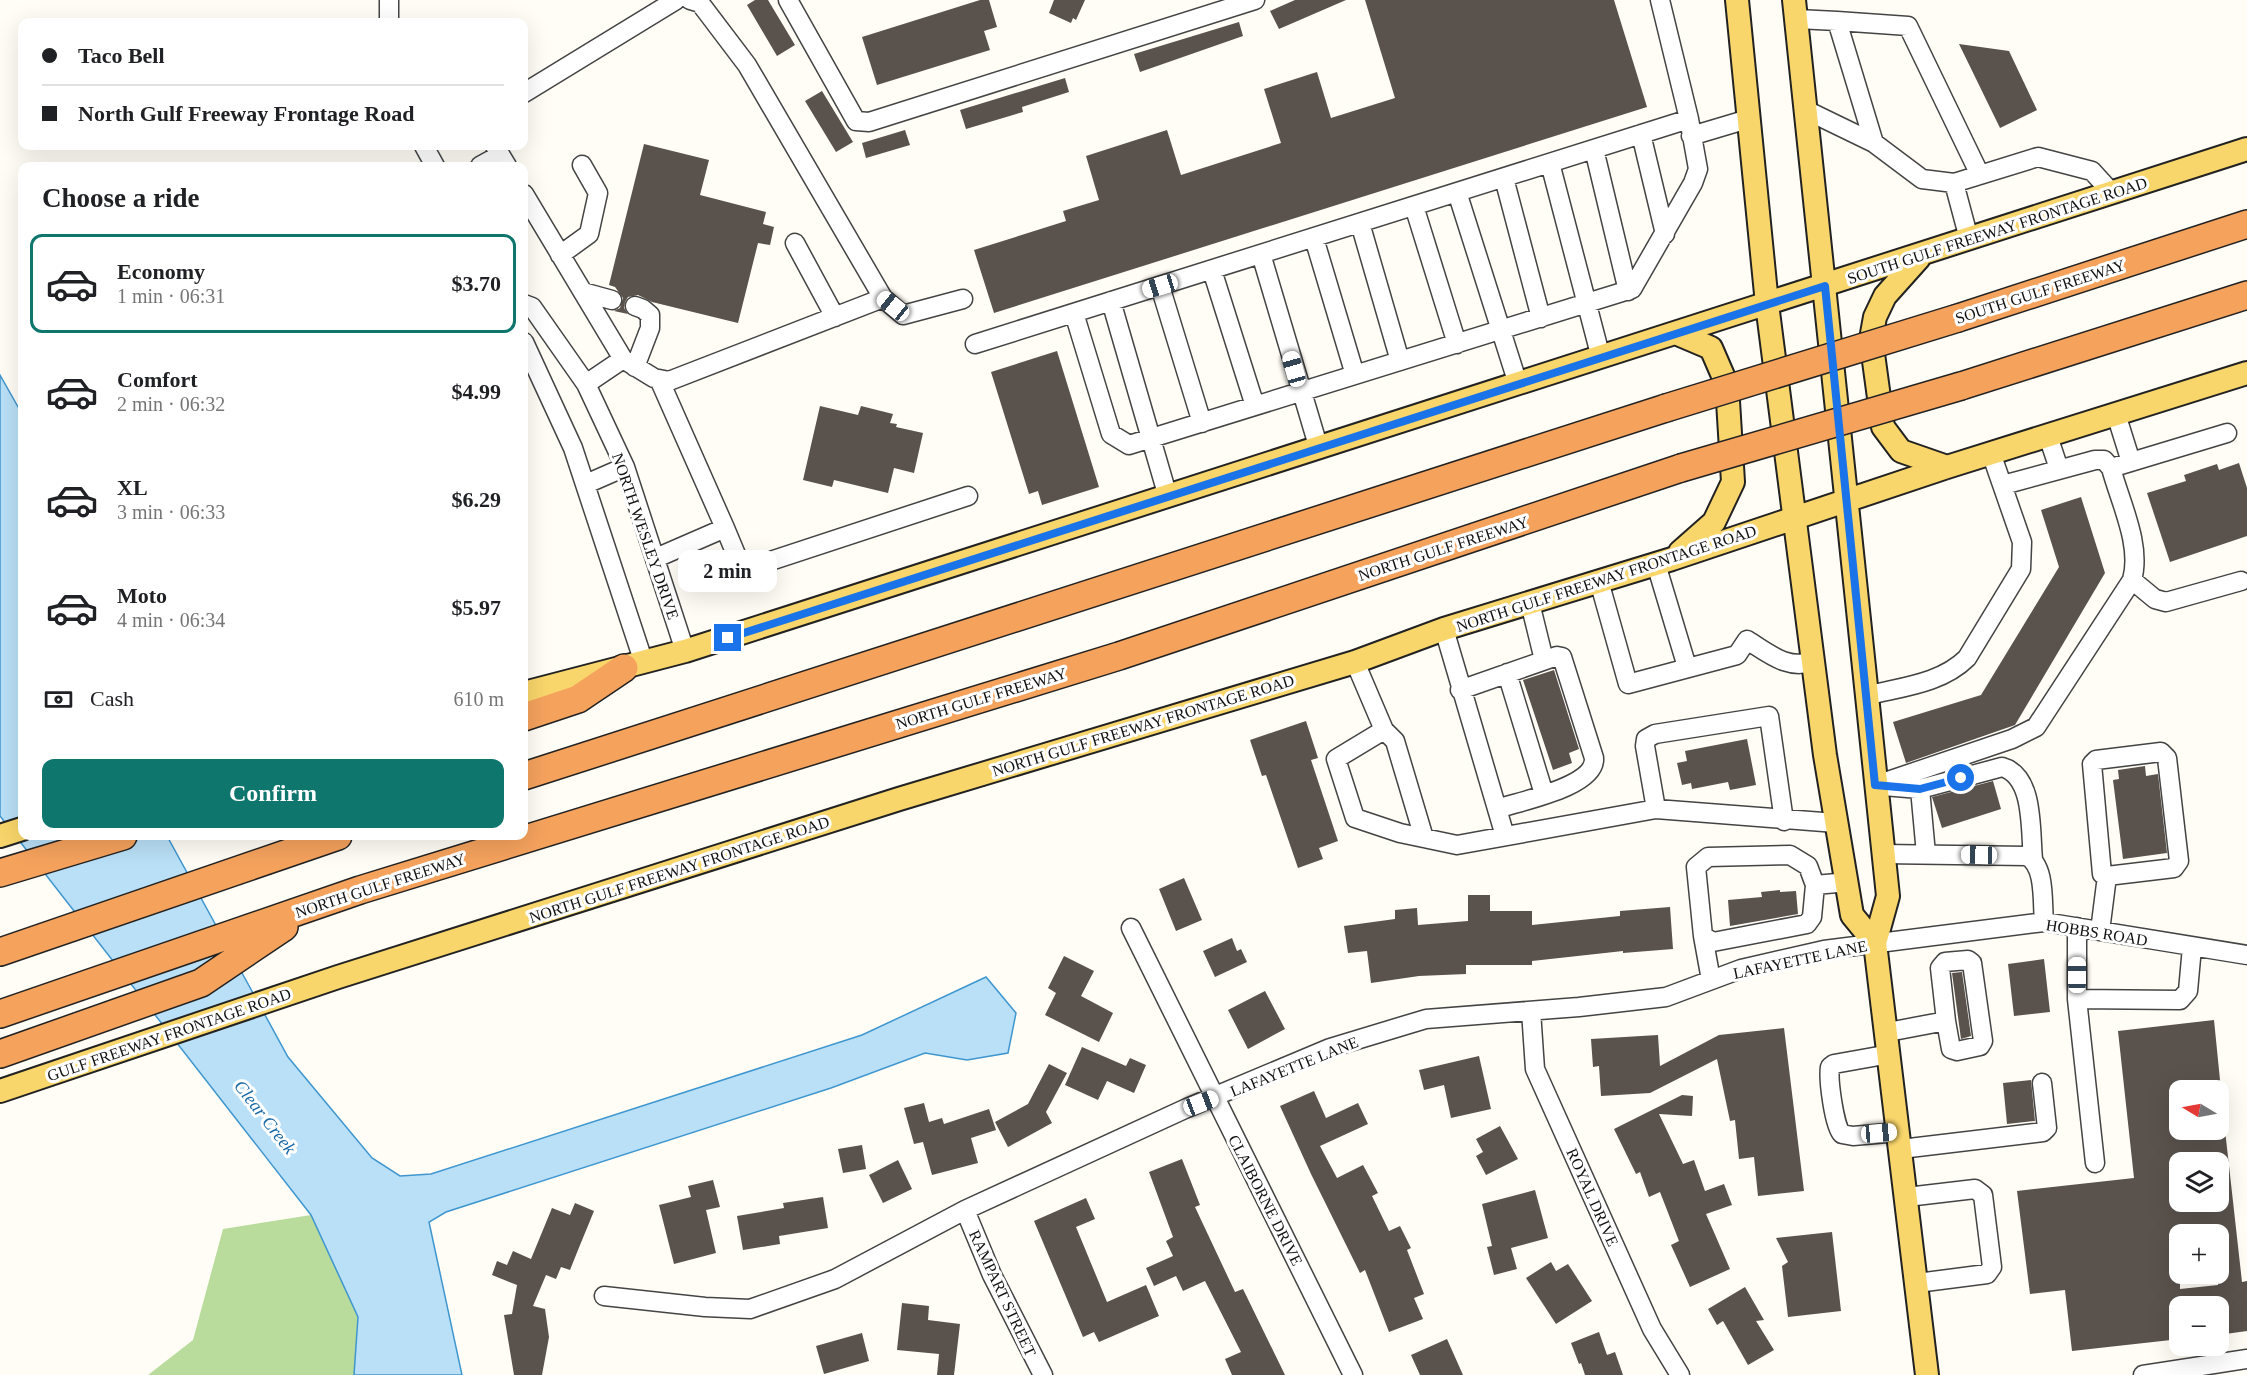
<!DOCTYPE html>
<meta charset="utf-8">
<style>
:root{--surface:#fff;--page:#f2f2f2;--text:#202124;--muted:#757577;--line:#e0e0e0;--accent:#0f766e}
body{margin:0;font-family:Georgia,serif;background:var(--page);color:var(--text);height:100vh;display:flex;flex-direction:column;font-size:22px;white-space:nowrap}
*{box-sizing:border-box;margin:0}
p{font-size:20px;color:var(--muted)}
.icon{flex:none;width:33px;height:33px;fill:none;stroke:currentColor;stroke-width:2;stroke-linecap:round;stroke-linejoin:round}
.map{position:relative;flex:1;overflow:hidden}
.panel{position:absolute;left:18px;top:162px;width:510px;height:678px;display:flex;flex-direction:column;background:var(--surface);border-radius:12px;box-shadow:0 6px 24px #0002}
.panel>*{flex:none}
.guide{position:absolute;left:18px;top:18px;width:510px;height:132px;border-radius:12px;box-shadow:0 6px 24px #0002;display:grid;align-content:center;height:132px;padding:0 24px;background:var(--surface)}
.needle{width:39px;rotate:280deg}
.controls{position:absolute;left:2169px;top:1080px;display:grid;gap:12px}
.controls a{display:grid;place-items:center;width:60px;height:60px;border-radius:12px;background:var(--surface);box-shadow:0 6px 24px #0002;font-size:30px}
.end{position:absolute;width:27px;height:27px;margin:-14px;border:8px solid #1a73e8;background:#fff;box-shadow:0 0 0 3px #fff}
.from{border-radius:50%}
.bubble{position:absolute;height:42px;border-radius:12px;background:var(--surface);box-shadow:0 6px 24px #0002;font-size:20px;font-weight:600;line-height:42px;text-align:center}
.car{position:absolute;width:18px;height:36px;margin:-18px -9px;border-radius:8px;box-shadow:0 0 4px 2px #0007;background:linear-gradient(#fff 24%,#345 0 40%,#fff 0 76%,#345 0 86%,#fff 0)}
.guide b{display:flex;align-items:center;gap:21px;height:57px;font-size:22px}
.guide b+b{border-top:2px solid var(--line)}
.guide i{width:15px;height:15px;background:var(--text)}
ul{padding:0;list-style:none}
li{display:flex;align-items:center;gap:18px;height:99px;margin:0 12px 9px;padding:0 12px;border:3px solid transparent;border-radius:12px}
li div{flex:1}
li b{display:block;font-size:22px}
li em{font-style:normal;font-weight:600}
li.selected{border-color:var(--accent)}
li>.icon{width:54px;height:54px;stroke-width:1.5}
h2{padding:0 24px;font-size:27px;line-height:72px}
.pay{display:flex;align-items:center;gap:15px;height:66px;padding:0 24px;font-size:22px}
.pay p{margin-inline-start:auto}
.action{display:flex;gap:12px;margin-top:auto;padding:12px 24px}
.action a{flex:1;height:69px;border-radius:12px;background:var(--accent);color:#fff;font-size:24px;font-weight:600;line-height:69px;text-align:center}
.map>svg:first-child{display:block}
.forest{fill:#b9dc9c}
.water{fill:#b9e0f7;stroke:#3f96cf;stroke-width:1.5}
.building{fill:#5a524d;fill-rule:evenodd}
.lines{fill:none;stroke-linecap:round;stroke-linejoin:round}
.minor-casing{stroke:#444;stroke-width:21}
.major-casing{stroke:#222;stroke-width:26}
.highway-casing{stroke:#222;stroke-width:30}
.minor{stroke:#fff;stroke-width:18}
.major{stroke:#f9d66b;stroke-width:22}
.highway{stroke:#f5a25d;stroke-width:27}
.highway-bridge-casing{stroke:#222;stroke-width:30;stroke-linecap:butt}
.highway-bridge{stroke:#f5a25d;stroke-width:27}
.route{stroke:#1a73e8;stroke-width:8}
.labels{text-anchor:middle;stroke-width:6;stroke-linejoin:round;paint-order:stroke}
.street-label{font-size:16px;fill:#111;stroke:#fff}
.water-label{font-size:18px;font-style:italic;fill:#1768a6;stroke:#fff}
</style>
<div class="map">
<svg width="2247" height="1375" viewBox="0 0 2247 1375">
<rect width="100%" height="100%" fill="#fffdf5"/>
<path class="forest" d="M311,1215L358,1317L354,1375H148L193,1340L223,1229Z"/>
<path class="water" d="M0,375L22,414V836H167L288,1057L372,1158L400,1176L431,1174L862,1035L986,977L1016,1013L1008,1053L967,1060L925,1053L831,1088L446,1212L429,1222L462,1375H354L358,1317L311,1215L0,816Z"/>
<path class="building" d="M755,0H768L795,45L777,56L747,5Z
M980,0H989L997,27L984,31L990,50L877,85L862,37Z
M1054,0H1085L1076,20L1073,18L1071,23L1049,13Z
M1295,0H1346L1279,29L1270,11Z
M1365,0H1614L1647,107L994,313L974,250L1066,221L1063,211L1099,200L1086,156L1167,130L1181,175L1281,143L1264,89L1317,72L1331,118L1395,98Z
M1239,22L1243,36L1140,72L1134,54Z
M1959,44L2009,51L2037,110L2000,128Z
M1065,78L1069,92L1022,107L1023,112L966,129L960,110Z
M822,91L853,142L836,152L805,101Z
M905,130L910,145L866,158L862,143Z
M644,144L709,160L700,195L766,212L763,224L774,227L770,245L758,243L738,323L652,302L638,295L628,297L625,302L624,308L628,314L614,311L620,308L623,298L615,287L609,285Z
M1057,351L1099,487L1042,505L1038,491L1029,494L991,372Z
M820,406L858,415L861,406L893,414L890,423L897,424L896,427L923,433L914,473L894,468L888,493L834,480L832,487L803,480Z
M2239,463L2247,488V536L2170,562L2147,493L2186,481L2184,475L2217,464L2219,470Z
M2081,497L2105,573L2015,725L1906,763L1893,722L1981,695L2059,567L2041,510Z
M1554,670L1579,749L1569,753L1572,763L1553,770L1523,680Z
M1306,721L1318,758L1311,760L1338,841L1319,848L1323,859L1298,868L1266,775L1262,776L1250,740Z
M1747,739L1756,785L1730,790L1728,782L1692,789L1691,783L1682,785L1677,763L1687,761L1685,751Z
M2145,766L2146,776L2158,774L2167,853L2123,859L2113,780L2119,779L2118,770Z
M1993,781L2001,809L1942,828L1932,797Z
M1184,878L1202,920L1176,931L1159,889Z
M1780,890V892L1796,891L1798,914L1730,926L1728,900L1762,897L1761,892Z
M1468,895H1490V911H1532V925L1620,916V911L1670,907L1673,949L1623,953V951L1532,961V965H1466V974L1419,976L1371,983L1367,951L1348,953L1344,926L1395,919V910L1417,908L1418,925L1468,921Z
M1232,938L1237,951L1241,949L1247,962L1215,977L1203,951Z
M1064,956L1094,971L1081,996L1113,1013L1099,1042L1045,1015L1056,993L1048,988Z
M2044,959L2050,1012L2014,1016L2008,964Z
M1962,972L1971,1036L1961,1039L1952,973Z
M1265,991L1285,1029L1248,1049L1228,1010Z
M2214,1020L2221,1090H2180V1130H2225L2242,1282L2247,1281V1331L2218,1335V1306H2180V1339L2072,1351L2065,1290L2030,1294L2017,1191L2134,1178L2118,1031ZM2180,1162H2218V1202H2180ZM2180,1234H2218V1285L2180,1289Z
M1784,1028L1804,1191L1758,1196L1754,1157L1739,1159L1735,1120L1730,1121L1717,1059L1650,1093L1601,1096L1599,1066L1593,1067L1591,1039L1658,1035L1660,1066L1719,1035Z
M1082,1047L1126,1066L1130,1058L1146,1065L1134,1093L1107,1081L1098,1100L1065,1085Z
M1479,1056L1491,1109L1451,1118L1444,1085L1424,1090L1419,1070Z
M1049,1064L1067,1073L1046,1112L1052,1123L1008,1147L995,1122L1028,1104Z
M2031,1080L2035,1121L2007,1124L2003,1083Z
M1314,1091L1326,1118L1358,1103L1368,1124L1320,1146L1337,1178L1363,1165L1378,1193L1372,1196L1389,1231L1400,1226L1411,1248L1407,1250L1424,1294L1414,1298L1423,1319L1389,1332L1365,1270L1360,1273L1311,1174L1280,1106Z
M1682,1095L1693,1096L1692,1116L1659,1114L1683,1164L1694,1160L1705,1191L1724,1184L1732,1205L1706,1214L1730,1269L1690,1287L1671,1245L1679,1241L1660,1192L1649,1197L1640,1172L1636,1174L1614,1129Z
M924,1103L929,1122L942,1118L944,1124L989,1109L996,1130L971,1138L978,1163L932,1175L923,1142L914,1144L904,1108Z
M1500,1126L1518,1159L1486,1175L1476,1156L1483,1152L1476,1139Z
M862,1145L866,1169L843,1173L838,1149Z
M1182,1159L1200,1205L1195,1207L1235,1292L1243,1289L1285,1375H1232L1225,1359L1241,1352L1205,1281L1183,1291L1176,1276L1154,1286L1146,1268L1173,1256L1166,1241L1173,1237L1149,1172Z
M898,1160L912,1189L883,1203L869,1175Z
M713,1180L720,1207L706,1210L716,1253L674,1264L659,1205L691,1197L688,1186Z
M1535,1190L1548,1238L1511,1248L1517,1269L1494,1275L1487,1247L1492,1246L1482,1204Z
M823,1197L828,1228L779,1236L780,1244L743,1250L737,1216L784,1208L783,1203Z
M1086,1198L1095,1219L1076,1227L1107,1302L1146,1285L1159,1316L1099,1342L1094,1332L1083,1337L1034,1221Z
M575,1203L594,1211L578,1250L570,1270L561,1267L556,1279L546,1275L533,1306L545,1309L549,1337L542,1375H514L504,1315L512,1314L517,1285L492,1275L497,1261L507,1265L513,1251L531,1259L552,1208L570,1215Z
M1832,1232L1841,1311L1788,1317L1782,1266L1788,1262L1776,1238Z
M1551,1262L1556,1271L1568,1264L1592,1301L1556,1324L1526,1278Z
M1745,1287L1764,1320L1756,1321L1774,1350L1748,1365L1723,1321L1717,1325L1708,1309Z
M902,1303L929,1306L928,1320L960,1324L954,1375H937L939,1354L897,1350Z
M1599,1332L1607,1355L1615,1352L1623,1375H1585L1581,1363L1579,1364L1571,1343Z
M862,1333L869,1361L824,1374L816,1346Z
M1447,1339L1463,1375H1420L1411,1355Z"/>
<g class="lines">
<defs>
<path id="minor" d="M389,0V22
M690,0L700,3L747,65L883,298L903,315L963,299
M788,0L856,121L869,122L1255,0
M1797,19L1837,21L1874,143
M1837,21L1908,26L1980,175
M524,93L676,0
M1808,111L1874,143L1922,179L1954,183L2038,157L2092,171L2112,193
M1641,134L1665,234
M1691,136L1748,119
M424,146L435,166
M495,146L507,166
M1594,149L1628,291
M1550,163L1601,358
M480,166L500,155
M1504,178L1541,318
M1954,183L1969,239
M1457,192L1518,384
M524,194L623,359L586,384
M1414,206L1457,344
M1360,223L1400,361
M1314,238L1355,375
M795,243L835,317
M1261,254L1319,449
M560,255L589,234L598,193L582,165
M1212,270L1255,406
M1160,286L1202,423
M583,292L612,300
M1111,301L1168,497
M524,304L532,307L586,384L625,467L685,651
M1074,313L1111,434L1129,445L1632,289L1693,183L1698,169L1689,119L1660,0
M524,342L573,448L644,663
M975,344L1689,119
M623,359L654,378L669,381L883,298
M635,367L650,328V315L643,309L635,306
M659,379L725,528
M2116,414L2131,462
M2048,436L2059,469
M2111,468L2227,433
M586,484L625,467
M656,558L725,528L740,564L755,566L968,496
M1656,564L1687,667
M2132,580L2155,599L2166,602L2241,581
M1599,581L1628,684L1737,655L1747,640C1768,653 1788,671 1814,661
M1530,603L1544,660
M1444,629L1505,836
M1355,662L1384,730L1336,759L1355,818L1400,833L1457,845L1656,809L1836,823
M1507,673L1544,794
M1460,690L1557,656L1562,657L1594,758C1596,787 1520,801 1497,809
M1866,696C1900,687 1941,684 1967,658L2021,569L2022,542L1991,453
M1384,730L1395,741L1424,838
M1876,785L2012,739L2036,727L2132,580C2142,545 2120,502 2111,468L2104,460H2095L2003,485
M1883,786L1920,789L2002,767C2035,776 2030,832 2033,859
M1920,789L1926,854
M1656,809L1645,746L1646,739L1655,734L1769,716L1784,821
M1883,854L2027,856C2046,866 2042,903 2044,922
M1815,885L1812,917L1807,924L1713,942L1703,936L1696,867L1708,857L1790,855L1808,866L1815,885L1848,882
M2077,927V999
M1131,928L1353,1375
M2100,931L2107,876L2174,868L2179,861L2167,758L2161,752L2096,760L2092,764L2102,874L2107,876
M1703,936L1711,980
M1531,1011L1535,1069L1652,1329L1680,1375
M1888,1032L1946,1021L1940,968L1945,962L1968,960L1972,963L1983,1041L1980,1046L1957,1051L1951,1049L1946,1021
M1890,1054L1834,1064L1830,1067C1828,1079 1834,1126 1842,1134L1853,1136L1899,1132
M1901,1149L2043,1132L2047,1128L2042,1083
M2095,1163L2077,999L2180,1000L2188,991L2192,947
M1907,1197L1975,1189L1983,1195L1992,1267L1987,1274L1917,1283
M965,1210L992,1275L1043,1375
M604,1296L705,1307L750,1309L835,1279L965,1210L1187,1108L1330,1048L1426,1019L1579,1007L1666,997L1741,969L1824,950L2044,922L2247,955
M2143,1375L2247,1359"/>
<path id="major" d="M1737,0L1767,304L1825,755L1852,915L1875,943
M1794,0L1888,896L1875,943L1927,1375
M1919,258L1885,296L1875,317L1871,339L1883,427L1901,451L1947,467
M1678,334L1711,348L1727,385L1733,482L1714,522L1680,552
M524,693L685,651L2247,149
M0,836L22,829
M0,1091L338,977L899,799L1355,662L1444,629L1672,559L1947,467L2247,373"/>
<path id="highway" d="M1958,318L2247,224
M1961,386L2247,295
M524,717L578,699L624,668
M524,776L1666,408
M0,873L123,836
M0,952L338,836
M0,1014L360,890L1119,656L1681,468
M0,1054L201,983L284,927"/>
</defs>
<use href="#minor" class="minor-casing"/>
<use href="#major" class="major-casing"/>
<use href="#highway" class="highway-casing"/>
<use href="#minor" class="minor"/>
<use href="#major" class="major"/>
<use href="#highway" class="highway"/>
<defs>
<path id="highway-bridge" d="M1666,408L1958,318
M1681,468L1961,386"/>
</defs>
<use href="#highway-bridge" class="highway-bridge-casing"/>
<use href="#highway-bridge" class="highway-bridge"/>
</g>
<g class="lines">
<path class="route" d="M728,638L1825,286L1875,785L1920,789L1961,778"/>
</g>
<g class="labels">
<g class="street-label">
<text transform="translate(1997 230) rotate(-18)" y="6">SOUTH GULF FREEWAY FRONTAGE ROAD</text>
<text transform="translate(2040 291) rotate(-18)" y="6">SOUTH GULF FREEWAY</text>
<text transform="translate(646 536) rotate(71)" y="6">NORTH WESLEY DRIVE</text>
<text transform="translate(1443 548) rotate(-18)" y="6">NORTH GULF FREEWAY</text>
<text transform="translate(1606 578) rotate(-18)" y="6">NORTH GULF FREEWAY FRONTAGE ROAD</text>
<text transform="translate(981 698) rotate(-17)" y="6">NORTH GULF FREEWAY</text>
<text transform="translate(1143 725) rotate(-17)" y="6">NORTH GULF FREEWAY FRONTAGE ROAD</text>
<text transform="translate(679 869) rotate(-18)" y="6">NORTH GULF FREEWAY FRONTAGE ROAD</text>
<text transform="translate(380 885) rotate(-18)" y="6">NORTH GULF FREEWAY</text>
<text transform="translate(2097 932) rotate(9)" y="6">HOBBS ROAD</text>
<text transform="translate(1800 959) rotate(-12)" y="6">LAFAYETTE LANE</text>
<text transform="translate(169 1034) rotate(-19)" y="6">GULF FREEWAY FRONTAGE ROAD</text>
<text transform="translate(1294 1066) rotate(-22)" y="6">LAFAYETTE LANE</text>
<text transform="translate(1593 1197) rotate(66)" y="6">ROYAL DRIVE</text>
<text transform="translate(1266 1200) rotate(63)" y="6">CLAIBORNE DRIVE</text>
<text transform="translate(1003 1293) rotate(65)" y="6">RAMPART STREET</text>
</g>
<g class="water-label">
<text transform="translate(265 1117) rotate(52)" y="6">Clear Creek</text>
</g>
</g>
</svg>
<div class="controls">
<a><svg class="needle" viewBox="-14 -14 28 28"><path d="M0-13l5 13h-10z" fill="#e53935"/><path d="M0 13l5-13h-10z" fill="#757577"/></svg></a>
<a><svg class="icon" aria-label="layers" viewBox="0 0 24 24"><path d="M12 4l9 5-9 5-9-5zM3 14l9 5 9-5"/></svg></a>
<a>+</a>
<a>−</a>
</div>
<i class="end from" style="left:1961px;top:778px"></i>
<i class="end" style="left:728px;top:638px"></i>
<div class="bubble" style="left:678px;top:550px;width:99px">2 min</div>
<i class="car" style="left:1160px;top:286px;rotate:253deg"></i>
<i class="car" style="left:893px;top:306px;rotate:309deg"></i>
<i class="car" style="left:1294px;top:369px;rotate:344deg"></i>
<i class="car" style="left:1979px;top:855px;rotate:271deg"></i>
<i class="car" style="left:2077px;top:975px;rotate:0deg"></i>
<i class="car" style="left:1201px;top:1103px;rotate:69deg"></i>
<i class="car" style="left:1879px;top:1133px;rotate:85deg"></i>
<div class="guide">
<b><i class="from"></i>Taco Bell</b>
<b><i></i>North Gulf Freeway Frontage Road</b>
</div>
<section class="panel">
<h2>Choose a ride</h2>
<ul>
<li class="selected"><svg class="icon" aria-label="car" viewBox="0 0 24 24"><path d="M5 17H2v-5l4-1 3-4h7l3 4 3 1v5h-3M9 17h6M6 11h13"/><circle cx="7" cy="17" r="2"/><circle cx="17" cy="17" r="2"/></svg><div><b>Economy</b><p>1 min · 06:31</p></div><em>$3.70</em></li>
<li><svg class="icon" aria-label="car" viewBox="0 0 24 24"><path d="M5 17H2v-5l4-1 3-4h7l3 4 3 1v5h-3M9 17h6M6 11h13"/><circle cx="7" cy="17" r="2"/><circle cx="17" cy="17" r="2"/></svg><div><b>Comfort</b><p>2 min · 06:32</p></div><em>$4.99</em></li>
<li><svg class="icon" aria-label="car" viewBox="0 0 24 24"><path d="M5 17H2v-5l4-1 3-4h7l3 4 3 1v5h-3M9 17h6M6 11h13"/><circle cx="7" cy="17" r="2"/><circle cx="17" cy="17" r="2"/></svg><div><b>XL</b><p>3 min · 06:33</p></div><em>$6.29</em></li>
<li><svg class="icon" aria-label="car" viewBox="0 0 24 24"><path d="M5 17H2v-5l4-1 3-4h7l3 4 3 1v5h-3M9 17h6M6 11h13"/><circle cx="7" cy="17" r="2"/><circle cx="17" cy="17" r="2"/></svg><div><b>Moto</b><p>4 min · 06:34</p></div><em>$5.97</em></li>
</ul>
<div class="pay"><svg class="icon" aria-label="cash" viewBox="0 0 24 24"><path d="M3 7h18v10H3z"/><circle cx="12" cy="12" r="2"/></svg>Cash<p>610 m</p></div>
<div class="action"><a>Confirm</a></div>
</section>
</div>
